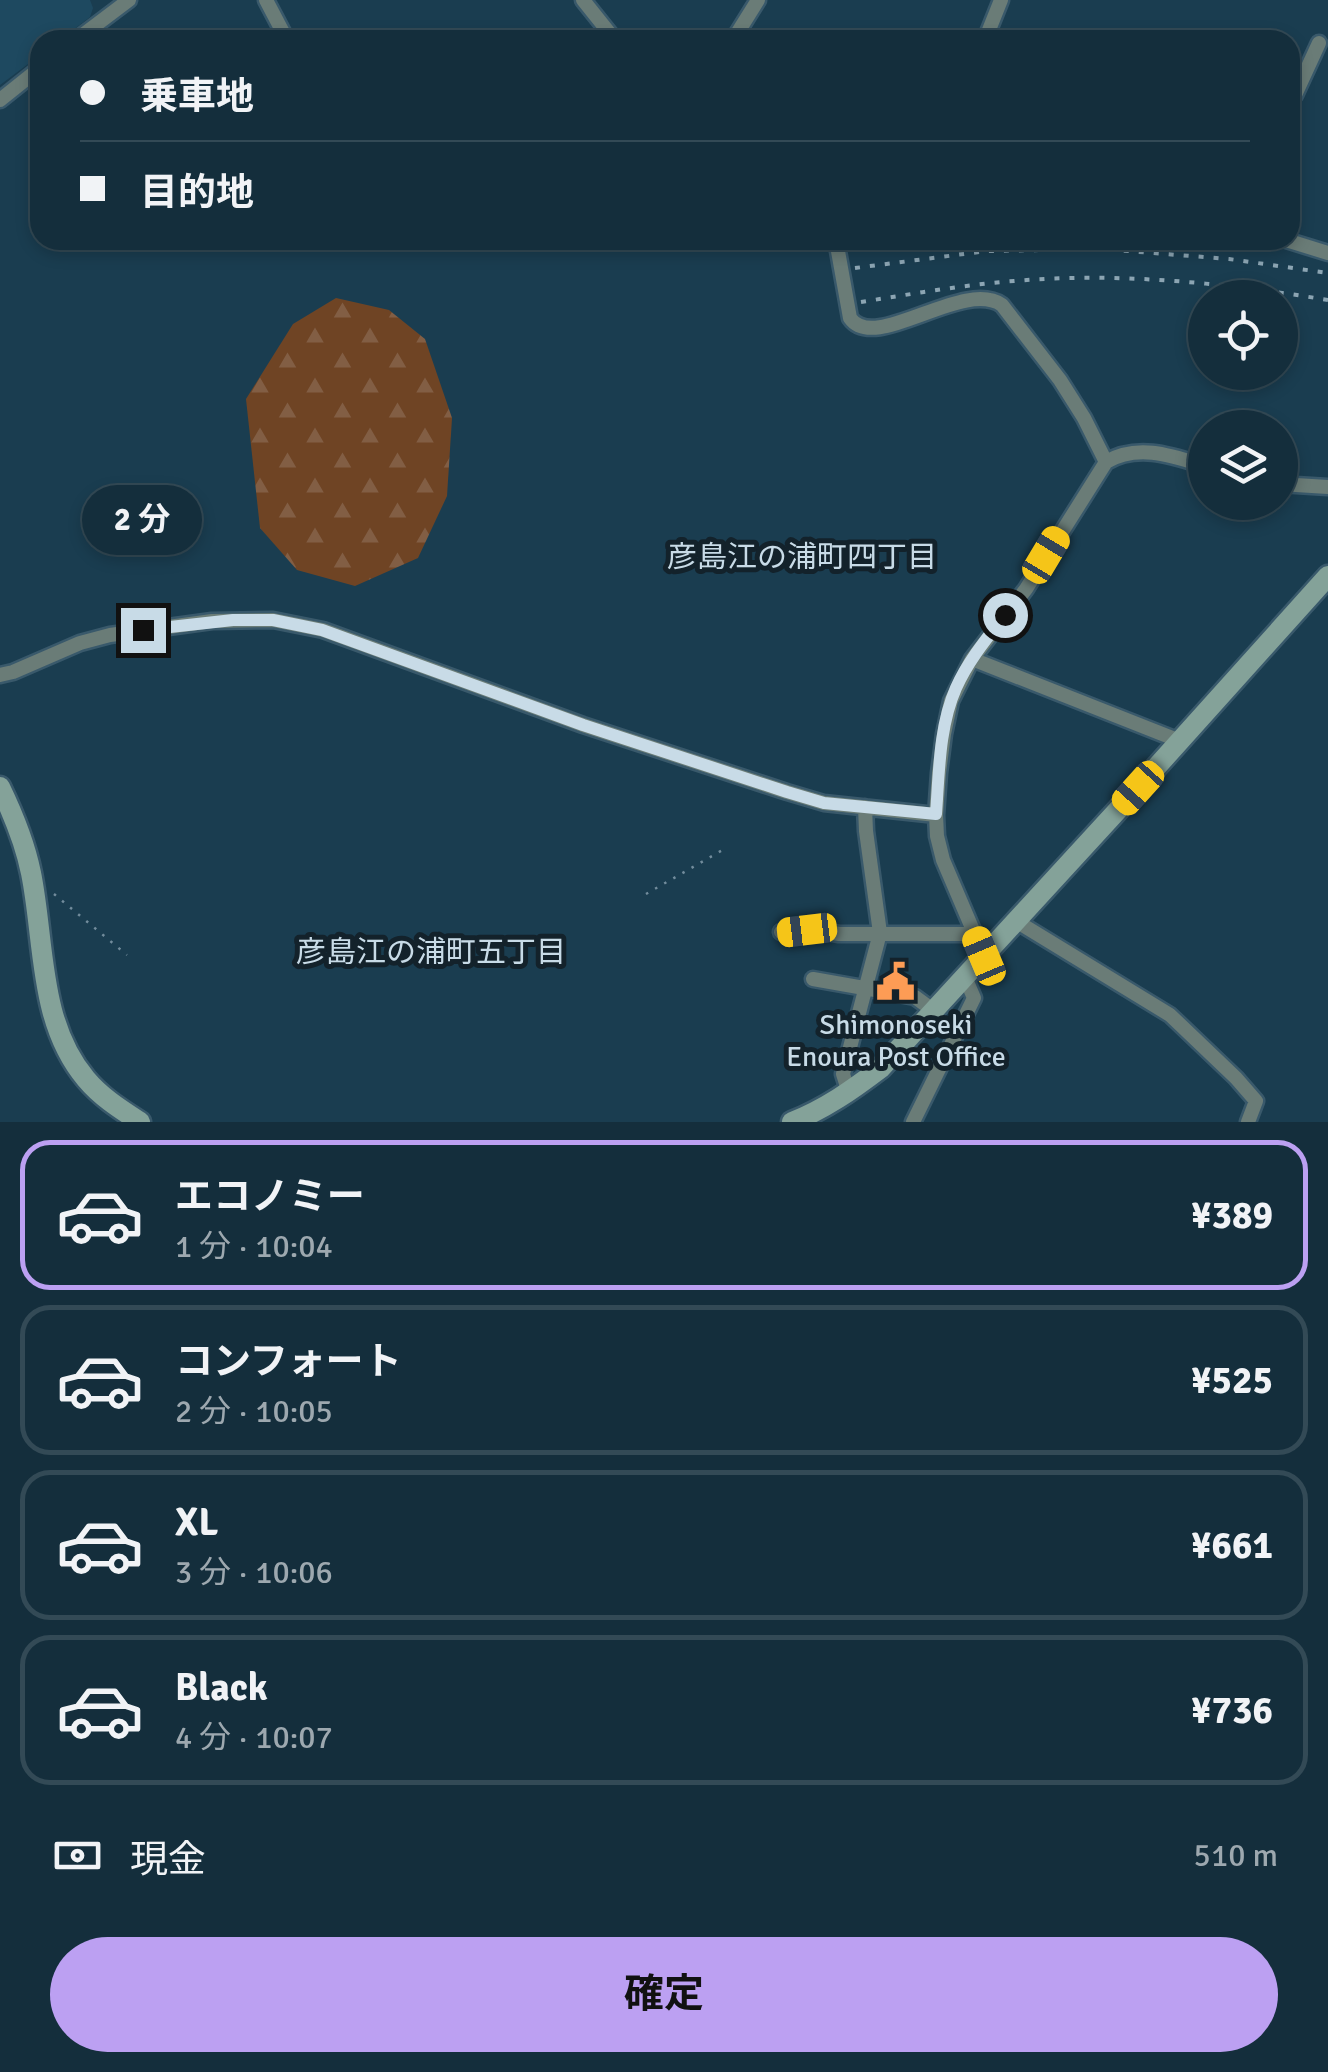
<!DOCTYPE html>
<html lang="ja">
<meta charset="utf-8">
<style>
:root{--surface:#142e3c;--page:#213a47;--text:#f1f3f6;--muted:#9da8af;--line:#334a56;--accent:#bca0f2}
body{margin:0;font-family:Signika,"Noto Sans JP",sans-serif;background:var(--page);color:var(--text);height:100vh;display:flex;flex-direction:column;font-size:38px;white-space:nowrap}
*{box-sizing:border-box;margin:0}
p{font-size:32px;color:var(--muted)}
.icon{flex:none;width:55px;height:55px;fill:none;stroke:currentColor;stroke-width:2;stroke-linecap:round;stroke-linejoin:round}
.map{position:relative;height:1122px;overflow:hidden}
.details{display:flex;flex-direction:column;background:var(--surface);flex:1}
.details>*{flex:none}
.guide{position:absolute;left:30px;top:30px;width:1270px;height:220px;border-radius:30px;box-shadow:0 5px 15px #0003,0 0 0 2px var(--line);display:grid;align-content:center;height:220px;padding:0 50px;background:var(--surface)}
.fabs{position:absolute;left:1188px;top:280px;display:grid;gap:20px}
.fabs a{display:grid;place-items:center;width:110px;height:110px;border-radius:50%;background:var(--surface);box-shadow:0 5px 15px #0003,0 0 0 2px var(--line);font-size:50px}
.end{position:absolute;width:45px;height:45px;margin:-22px;border:12px solid #c8dbe7;background:#111;box-shadow:0 0 0 5px #111}
.from{border-radius:50%}
.bubble{position:absolute;height:70px;border-radius:35px;background:var(--surface);box-shadow:0 5px 15px #0003,0 0 0 2px var(--line);font-size:32px;font-weight:700;line-height:70px;text-align:center}
.car{position:absolute;width:30px;height:60px;margin:-30px -15px;border-radius:12px;box-shadow:0 0 8px 2px #0007;background:linear-gradient(#f5c518 24%,#345 0 40%,#f5c518 0 76%,#345 0 86%,#f5c518 0)}
.guide b{display:flex;align-items:center;gap:35px;height:95px;font-size:38px}
.guide b+b{border-top:2px solid var(--line)}
.guide i{width:25px;height:25px;background:var(--text)}
ul{padding:18px 0 0;list-style:none}
li{display:flex;align-items:center;gap:30px;height:150px;margin:0 20px 15px;padding:0 30px;border:5px solid var(--line);border-radius:30px}
li div{flex:1}
li b{display:block;font-size:38px}
li em{font-style:normal;font-weight:700}
li.current{border-color:var(--accent)}
li>.icon{width:90px;height:90px;stroke-width:1.5}
.pay{display:flex;align-items:center;gap:25px;height:110px;padding:0 50px;font-size:38px}
.pay p{margin-inline-start:auto}
.button{display:flex;gap:20px;margin-top:auto;padding:20px 50px}
.button a{flex:1;height:115px;border-radius:60px;background:var(--accent);color:#111;font-size:40px;font-weight:700;line-height:115px;text-align:center}
.map>svg:first-child{display:block}
.built{fill:#1e4960}
.forest{fill:url(#forest-firs)}
.lines{fill:none;stroke-linecap:round;stroke-linejoin:round}
.street-casing{stroke:#39596b;stroke-width:19}
.secondary-casing{stroke:#39596b;stroke-width:25}
.path{stroke:#728c9c;stroke-width:2.5;stroke-dasharray:2.5 8;stroke-linecap:butt}
.street{stroke:#6a7c77;stroke-width:14}
.secondary{stroke:#84a299;stroke-width:20}
.rail{stroke:#8ca5b3;stroke-width:4;stroke-dasharray:5 10;stroke-linecap:butt}
.route{stroke:#c8dbe7;stroke-width:12}
.labels{text-anchor:middle;stroke-width:10;stroke-linejoin:round;paint-order:stroke}
.poi-label{font-size:28px;fill:#c8dbe7;stroke:#13222b}
.neighbourhood-label{font-size:30px;fill:#c8dbe7;stroke:#13222b}
</style>
<div class="map">
<svg width="1328" height="1122" viewBox="0 0 1328 1122">
<defs>
<pattern id="forest-firs" width="22" height="20" patternUnits="userSpaceOnUse" patternTransform="scale(2.5)"><rect width="22" height="20" fill="#6f4424"/><path d="M5 1l3.5 6h-7zM16 11l3.5 6h-7z" fill="#825e44"/></pattern>
</defs>
<rect width="100%" height="100%" fill="#1a3d50"/>
<path class="built" d="M0,0H90L93,8L90,17L60,40H40V55L0,85Z"/>
<path class="forest" d="M336,298L389,310L425,339L452,418L447,496L418,558L355,586L297,570L260,528L246,399L293,324Z"/>
<g class="lines">
<defs>
<path id="street" d="M266,0L287,40
M583,0L615,40
M76,40L129,0
M733,40L758,0
M985,40L1001,0
M1290,95H1295L1319,43
M0,100L40,68
M836,240L850,318C875,354 963,278 1002,305L1060,380L1084,418L1106,462
M1286,240L1328,253
M1280,484L1328,487
M972,659L1180,741
M0,675L13,672L80,643L110,635L212,621L273,620L323,630L583,725L787,792L824,803L936,815
M1016,921L1170,1015L1236,1078L1256,1101L1248,1122
M781,932L807,929L839,934H975
M984,956L943,860L937,836L936,815L939,773L944,734L951,701L972,659L1026,589L1106,462C1138,443 1173,456 1205,466
M813,979L915,997L934,1011
M849,1093L843,1074L880,933L866,831L865,807
M913,1122L974,998L965,977"/>
<path id="secondary" d="M0,787C13,814 25,843 31,873C45,942 38,1022 86,1079C101,1097 120,1109 140,1122
M792,1122C825,1109 852,1090 881,1068L1116,812L1328,576"/>
</defs>
<use href="#street" class="street-casing"/>
<use href="#secondary" class="secondary-casing"/>
<path class="path" d="M54,894L127,955
M646,894L726,848"/>
<use href="#street" class="street"/>
<use href="#secondary" class="secondary"/>
<path class="rail" d="M855,268L987,251L1102,249L1229,259L1328,273
M861,302C912,294 962,285 1014,281C1118,272 1225,283 1328,300"/>
</g>
<g class="lines">
<path class="route" d="M143,630L233,620H273L322,630L583,725L787,792L824,803L936,814C939,774 939,726 956,688C968,661 987,638 1005,615"/>
</g>
<defs>
<symbol id="civic-bare" viewBox="-9 -9 18 18"><path d="M-.6-6.5H3V-4.5H.6V-3L4-1V1h2V6H-6V1h2V-1L-.6-3ZM-1.2 2.5V6h2.4V2.5Z" fill="#fd9c55" stroke="#13222b" stroke-width="2.5" paint-order="stroke"/></symbol>
</defs>
<g fill-rule="evenodd">
<use href="#civic-bare" x="868" y="954" width="55" height="55"/>
</g>
<g class="labels">
<g class="poi-label">
<text x="896" y="1034">Shimonoseki<tspan x="896" dy="32">Enoura Post Office</tspan></text>
</g>
<g class="neighbourhood-label">
<text x="802" y="567">彦島江の浦町四丁目</text>
<text x="431" y="962">彦島江の浦町五丁目</text>
</g>
</g>
</svg>
<div class="fabs">
<a><svg class="icon" aria-label="locate" viewBox="0 0 24 24"><circle cx="12" cy="12" r="6"/><path d="M12 2v4M12 18v4M2 12h4M18 12h4"/></svg></a>
<a><svg class="icon" aria-label="layers" viewBox="0 0 24 24"><path d="M12 4l9 5-9 5-9-5zM3 14l9 5 9-5"/></svg></a>
</div>
<i class="end from" style="left:1005px;top:615px"></i>
<i class="end" style="left:143px;top:630px"></i>
<div class="bubble" style="left:82px;top:485px;width:120px">2 分</div>
<i class="car" style="left:1046px;top:555px;rotate:31deg"></i>
<i class="car" style="left:1138px;top:788px;rotate:222deg"></i>
<i class="car" style="left:807px;top:930px;rotate:263deg"></i>
<i class="car" style="left:984px;top:956px;rotate:337deg"></i>
<div class="guide">
<b><i class="from"></i>乗車地</b>
<b><i></i>目的地</b>
</div>
</div>
<section class="details">
<ul>
<li class="current"><svg class="icon" aria-label="car" viewBox="0 0 24 24"><path d="M5 17H2v-5l4-1 3-4h7l3 4 3 1v5h-3M9 17h6M6 11h13"/><circle cx="7" cy="17" r="2"/><circle cx="17" cy="17" r="2"/></svg><div><b>エコノミー</b><p>1 分 · 10:04</p></div><em>¥389</em></li>
<li><svg class="icon" aria-label="car" viewBox="0 0 24 24"><path d="M5 17H2v-5l4-1 3-4h7l3 4 3 1v5h-3M9 17h6M6 11h13"/><circle cx="7" cy="17" r="2"/><circle cx="17" cy="17" r="2"/></svg><div><b>コンフォート</b><p>2 分 · 10:05</p></div><em>¥525</em></li>
<li><svg class="icon" aria-label="car" viewBox="0 0 24 24"><path d="M5 17H2v-5l4-1 3-4h7l3 4 3 1v5h-3M9 17h6M6 11h13"/><circle cx="7" cy="17" r="2"/><circle cx="17" cy="17" r="2"/></svg><div><b>XL</b><p>3 分 · 10:06</p></div><em>¥661</em></li>
<li><svg class="icon" aria-label="car" viewBox="0 0 24 24"><path d="M5 17H2v-5l4-1 3-4h7l3 4 3 1v5h-3M9 17h6M6 11h13"/><circle cx="7" cy="17" r="2"/><circle cx="17" cy="17" r="2"/></svg><div><b>Black</b><p>4 分 · 10:07</p></div><em>¥736</em></li>
</ul>
<div class="pay"><svg class="icon" aria-label="cash" viewBox="0 0 24 24"><path d="M3 7h18v10H3z"/><circle cx="12" cy="12" r="2"/></svg>現金<p>510 m</p></div>
<div class="button"><a>確定</a></div>
</section>
